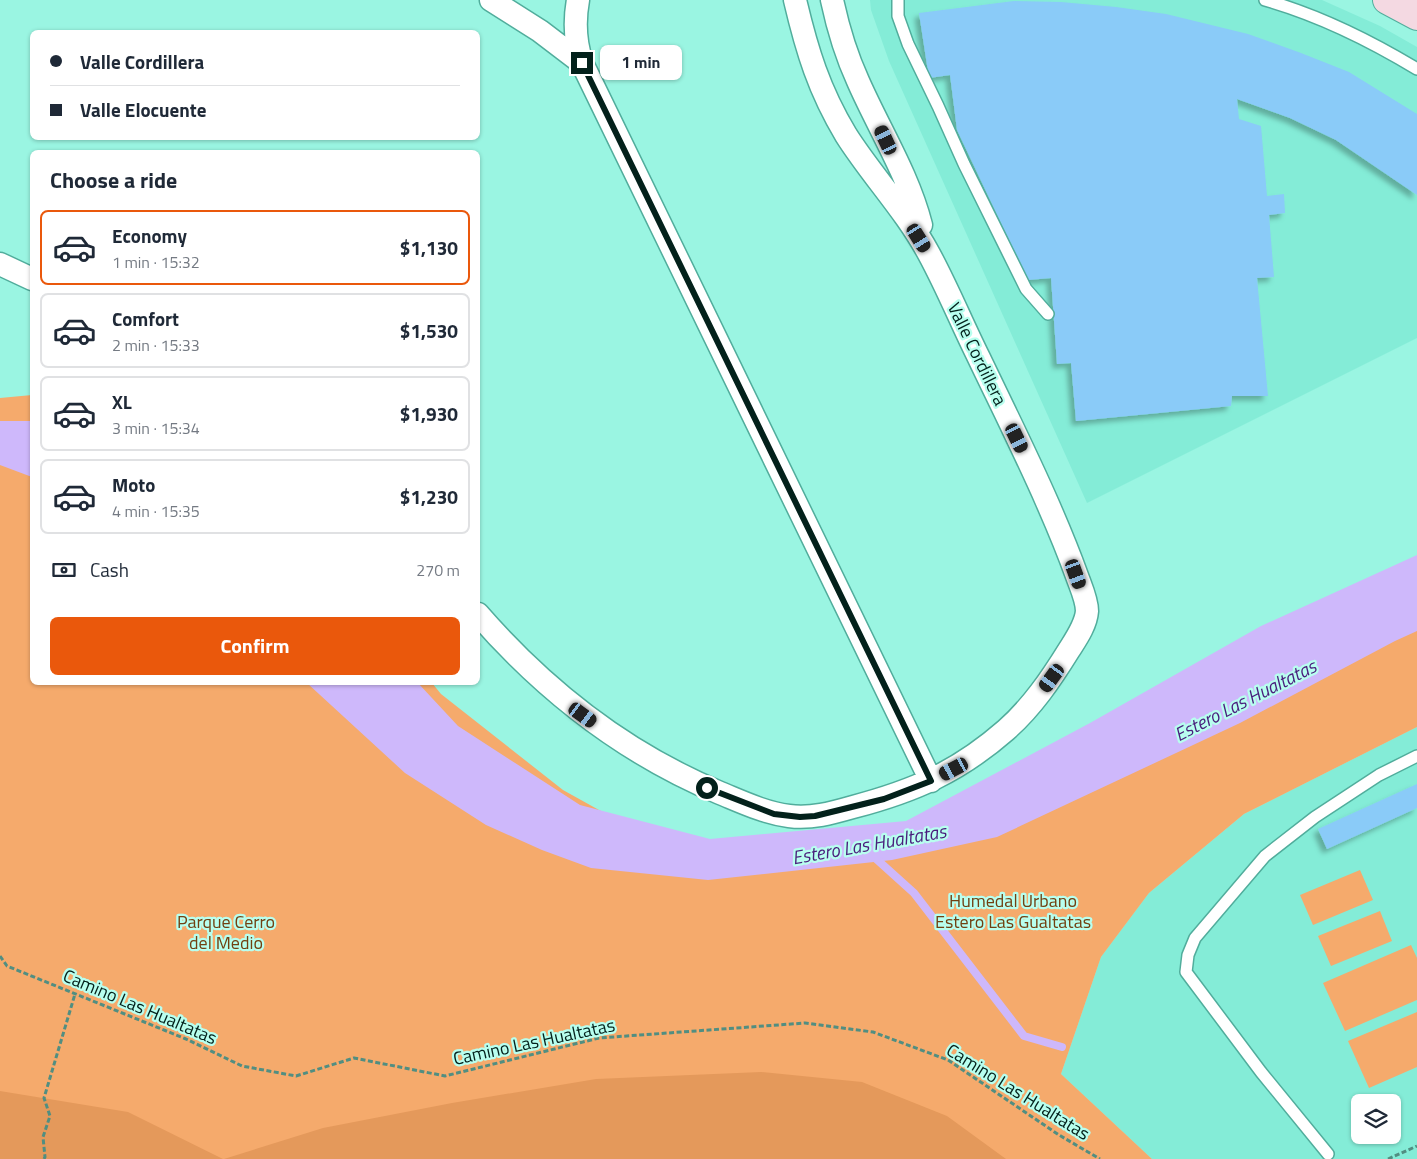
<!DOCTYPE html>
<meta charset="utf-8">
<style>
:root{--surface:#fff;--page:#f2f2f3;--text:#1f2937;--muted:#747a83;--line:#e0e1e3;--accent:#ea580c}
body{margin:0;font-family:"Titillium Web",sans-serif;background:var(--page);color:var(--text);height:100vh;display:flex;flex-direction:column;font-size:19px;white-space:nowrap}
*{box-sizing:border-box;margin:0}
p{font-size:16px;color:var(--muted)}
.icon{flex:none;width:28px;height:28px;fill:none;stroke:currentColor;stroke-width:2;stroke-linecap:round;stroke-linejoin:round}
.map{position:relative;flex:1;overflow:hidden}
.drawer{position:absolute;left:30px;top:150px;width:450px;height:535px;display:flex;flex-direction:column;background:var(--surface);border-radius:8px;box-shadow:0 1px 4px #0004}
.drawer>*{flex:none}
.top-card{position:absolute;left:30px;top:30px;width:450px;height:110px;border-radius:8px;box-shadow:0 1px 4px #0004;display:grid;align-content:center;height:110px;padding:0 20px;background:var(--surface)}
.controls{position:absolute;left:1351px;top:1094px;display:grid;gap:10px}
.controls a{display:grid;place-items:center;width:50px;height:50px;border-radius:8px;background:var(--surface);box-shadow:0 1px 4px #0004;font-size:25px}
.end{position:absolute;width:22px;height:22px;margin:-11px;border:6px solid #03211b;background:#fff;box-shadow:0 0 0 2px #fff}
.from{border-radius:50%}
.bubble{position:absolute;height:35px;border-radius:8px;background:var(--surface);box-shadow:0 1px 4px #0004;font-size:16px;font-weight:700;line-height:35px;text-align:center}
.car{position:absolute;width:15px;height:30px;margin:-15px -8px;border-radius:6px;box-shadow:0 0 4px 1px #0007;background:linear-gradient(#222 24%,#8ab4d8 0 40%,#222 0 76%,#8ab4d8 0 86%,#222 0)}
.top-card b{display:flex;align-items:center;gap:18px;height:48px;font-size:19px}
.top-card b+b{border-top:1px solid var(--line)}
.top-card i{width:12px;height:12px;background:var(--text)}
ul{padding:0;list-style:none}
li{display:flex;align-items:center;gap:15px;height:75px;margin:0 10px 8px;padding:0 10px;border:2px solid var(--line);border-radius:8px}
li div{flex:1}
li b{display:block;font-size:19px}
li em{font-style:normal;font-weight:700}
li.selected{border-color:var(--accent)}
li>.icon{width:45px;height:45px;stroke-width:1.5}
h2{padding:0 20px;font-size:22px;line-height:60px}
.pay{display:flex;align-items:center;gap:12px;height:55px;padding:0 20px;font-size:19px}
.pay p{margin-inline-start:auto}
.primary-button{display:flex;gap:10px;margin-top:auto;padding:10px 20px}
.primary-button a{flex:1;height:58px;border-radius:8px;background:var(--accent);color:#fff;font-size:20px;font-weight:700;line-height:58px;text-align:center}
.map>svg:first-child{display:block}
.built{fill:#84ecd7;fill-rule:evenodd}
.green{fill:#f5aa6c}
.forest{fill:#e4995b}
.water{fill:#ceb8fb}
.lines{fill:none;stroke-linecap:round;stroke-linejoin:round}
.stream{stroke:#ceb8fb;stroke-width:8}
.building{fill:#8acbf8;filter:url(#shadow)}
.service-casing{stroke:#51ad9c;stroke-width:14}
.minor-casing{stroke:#51ad9c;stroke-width:25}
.secondary-casing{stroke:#51ad9c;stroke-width:30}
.path{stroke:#518e81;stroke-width:3;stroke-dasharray:5 2.5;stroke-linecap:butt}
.service{stroke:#fff;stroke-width:11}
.minor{stroke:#fff;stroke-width:22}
.secondary{stroke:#f4d9e2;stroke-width:28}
.route{stroke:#03211b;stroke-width:6}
.labels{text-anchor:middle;stroke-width:4.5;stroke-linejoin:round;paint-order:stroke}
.street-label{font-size:18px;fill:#03211b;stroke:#b8ffef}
.park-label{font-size:18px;fill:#714011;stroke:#b8ffef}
.water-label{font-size:19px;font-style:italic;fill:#491e7c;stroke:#b8ffef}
</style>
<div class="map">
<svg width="1417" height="1159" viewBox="0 0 1417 1159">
<defs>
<filter id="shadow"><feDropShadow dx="-4.5" dy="4.5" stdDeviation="2.5" flood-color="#0004"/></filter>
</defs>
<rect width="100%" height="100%" fill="#9af5e2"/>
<path class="built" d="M870,0H1322L1380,26L1417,47V338L1087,503L889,61L871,10Z
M1417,727V1159H1152L1061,1074L1101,957L1149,893L1244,814ZM1360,1102H1392V1135H1360Z"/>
<path class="green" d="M32,395V682L432,683L441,694L563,790L617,820L689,847L849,864L1417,588V727L1244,814L1149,893L1101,957L1061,1074L1152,1159H0V398Z
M1360,870L1373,900L1313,925L1300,895Z
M1380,911L1392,941L1331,966L1318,936Z
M1411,945L1417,958V1000L1345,1031L1323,983Z
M1417,1012V1067L1369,1088L1348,1041Z"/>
<path class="forest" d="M761,1072L862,1082L947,1116L1006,1159H224L323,1128L452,1103L596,1079Z
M0,1091L128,1112L223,1159H0Z"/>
<path class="water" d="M0,421H32V477L0,465Z
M1417,555V631L1395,641L1240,723L997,837L892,860L708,880L591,868L542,850L486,825L405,773L307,683H418L458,726L580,805L710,839L906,821L1090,723L1261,626Z"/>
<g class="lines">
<path class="stream" d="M873,856L914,893L1024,1036L1062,1047"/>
</g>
<path class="building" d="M1014,1L1061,2L1116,7L1166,14L1248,34L1301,53L1349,72L1417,114V195L1336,140L1290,118L1237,99L1239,119L1261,126L1267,196L1284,194L1285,213L1269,215L1274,277L1257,278L1268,396H1232L1231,406L1076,421L1071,363L1057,364L1051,278L1028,280L957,130L950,75L929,78L919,13Z
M1417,784V808L1327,849L1318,829Z"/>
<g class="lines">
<defs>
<path id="service" d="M898,0V16L908,44L938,106L964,164L1026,289L1048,314
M1265,0C1318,15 1369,40 1417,69
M1328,1154L1261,1072L1186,972L1188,955L1195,938L1265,856L1315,817L1379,775L1417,756"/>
<path id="minor" d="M491,0L540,31L582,63
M578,0C574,22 575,42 582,63L931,781
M832,0C838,28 846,55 858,81C879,129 908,174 921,225
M0,264L32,279
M478,614C546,692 624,753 720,793C742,802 765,813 789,816C811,819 832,813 853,807C914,791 958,772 1006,730C1032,707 1051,679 1069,650C1076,639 1086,625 1087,611C1087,600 1081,587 1077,576C1068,551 1058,527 1047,502C1026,454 1002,406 979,358C962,324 947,287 929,254C906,211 872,176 846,135C819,90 807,51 795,0"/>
<path id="secondary" d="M1387,0L1417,16"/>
</defs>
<use href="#service" class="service-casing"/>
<use href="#minor" class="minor-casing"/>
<use href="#secondary" class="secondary-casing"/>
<path class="path" d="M0,956L7,966L186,1039L242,1066L296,1076L354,1058L445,1076L599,1038L805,1023L873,1032L948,1060L1059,1135L1100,1159
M44,1159L45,1157L43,1137L50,1116L44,1098L75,994
M1388,1159L1417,1146"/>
<use href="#service" class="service"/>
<use href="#minor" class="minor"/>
<use href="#secondary" class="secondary"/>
</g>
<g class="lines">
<path class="route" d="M582,63L931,781L884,799L815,816L800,817L774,814L707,788"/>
</g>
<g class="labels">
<g class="street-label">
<text transform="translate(977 354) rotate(64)" y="6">Valle Cordillera</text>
<text transform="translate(140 1007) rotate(23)" y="6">Camino Las Hualtatas</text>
<text transform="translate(534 1042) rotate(-12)" y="6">Camino Las Hualtatas</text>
<text transform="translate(1018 1092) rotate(32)" y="6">Camino Las Hualtatas</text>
</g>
<g class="park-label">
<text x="1013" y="907">Humedal Urbano<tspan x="1013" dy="21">Estero Las Gualtatas</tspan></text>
<text x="226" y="928">Parque Cerro<tspan x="226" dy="21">del Medio</tspan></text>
</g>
<g class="water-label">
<text transform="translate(1245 700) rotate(-27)" y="7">Estero Las Hualtatas</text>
<text transform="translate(869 844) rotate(-10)" y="7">Estero Las Hualtatas</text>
</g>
</g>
</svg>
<div class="controls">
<a><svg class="icon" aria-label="layers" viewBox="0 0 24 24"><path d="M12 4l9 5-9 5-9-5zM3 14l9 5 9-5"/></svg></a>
</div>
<i class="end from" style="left:707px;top:788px"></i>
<i class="end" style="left:582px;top:63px"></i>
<div class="bubble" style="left:600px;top:45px;width:82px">1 min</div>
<i class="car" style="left:886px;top:140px;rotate:335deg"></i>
<i class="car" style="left:919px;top:238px;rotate:148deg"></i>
<i class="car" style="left:1017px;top:438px;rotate:154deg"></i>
<i class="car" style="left:1076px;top:574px;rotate:160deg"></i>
<i class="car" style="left:1052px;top:678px;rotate:216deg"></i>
<i class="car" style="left:583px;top:715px;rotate:126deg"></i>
<i class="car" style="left:954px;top:769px;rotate:242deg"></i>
<div class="top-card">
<b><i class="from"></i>Valle Cordillera</b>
<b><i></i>Valle Elocuente</b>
</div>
<section class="drawer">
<h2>Choose a ride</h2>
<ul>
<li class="selected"><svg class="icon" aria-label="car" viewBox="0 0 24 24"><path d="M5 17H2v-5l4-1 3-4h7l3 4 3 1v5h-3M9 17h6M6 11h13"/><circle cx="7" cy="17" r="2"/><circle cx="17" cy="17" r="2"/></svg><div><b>Economy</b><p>1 min · 15:32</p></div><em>$1,130</em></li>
<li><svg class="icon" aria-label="car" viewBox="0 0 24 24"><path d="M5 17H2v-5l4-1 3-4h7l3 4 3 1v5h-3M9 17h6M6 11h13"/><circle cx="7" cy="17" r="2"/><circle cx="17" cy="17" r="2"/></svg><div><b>Comfort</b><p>2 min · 15:33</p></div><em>$1,530</em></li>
<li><svg class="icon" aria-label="car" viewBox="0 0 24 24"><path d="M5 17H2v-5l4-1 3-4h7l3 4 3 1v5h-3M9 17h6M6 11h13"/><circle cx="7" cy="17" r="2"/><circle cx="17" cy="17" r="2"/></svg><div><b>XL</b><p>3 min · 15:34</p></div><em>$1,930</em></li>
<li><svg class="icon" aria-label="car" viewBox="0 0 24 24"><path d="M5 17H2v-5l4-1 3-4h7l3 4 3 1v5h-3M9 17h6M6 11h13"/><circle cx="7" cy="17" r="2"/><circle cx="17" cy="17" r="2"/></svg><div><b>Moto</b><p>4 min · 15:35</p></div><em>$1,230</em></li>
</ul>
<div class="pay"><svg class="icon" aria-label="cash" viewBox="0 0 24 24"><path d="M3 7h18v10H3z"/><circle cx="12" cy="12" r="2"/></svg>Cash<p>270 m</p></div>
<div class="primary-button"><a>Confirm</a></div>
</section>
</div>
